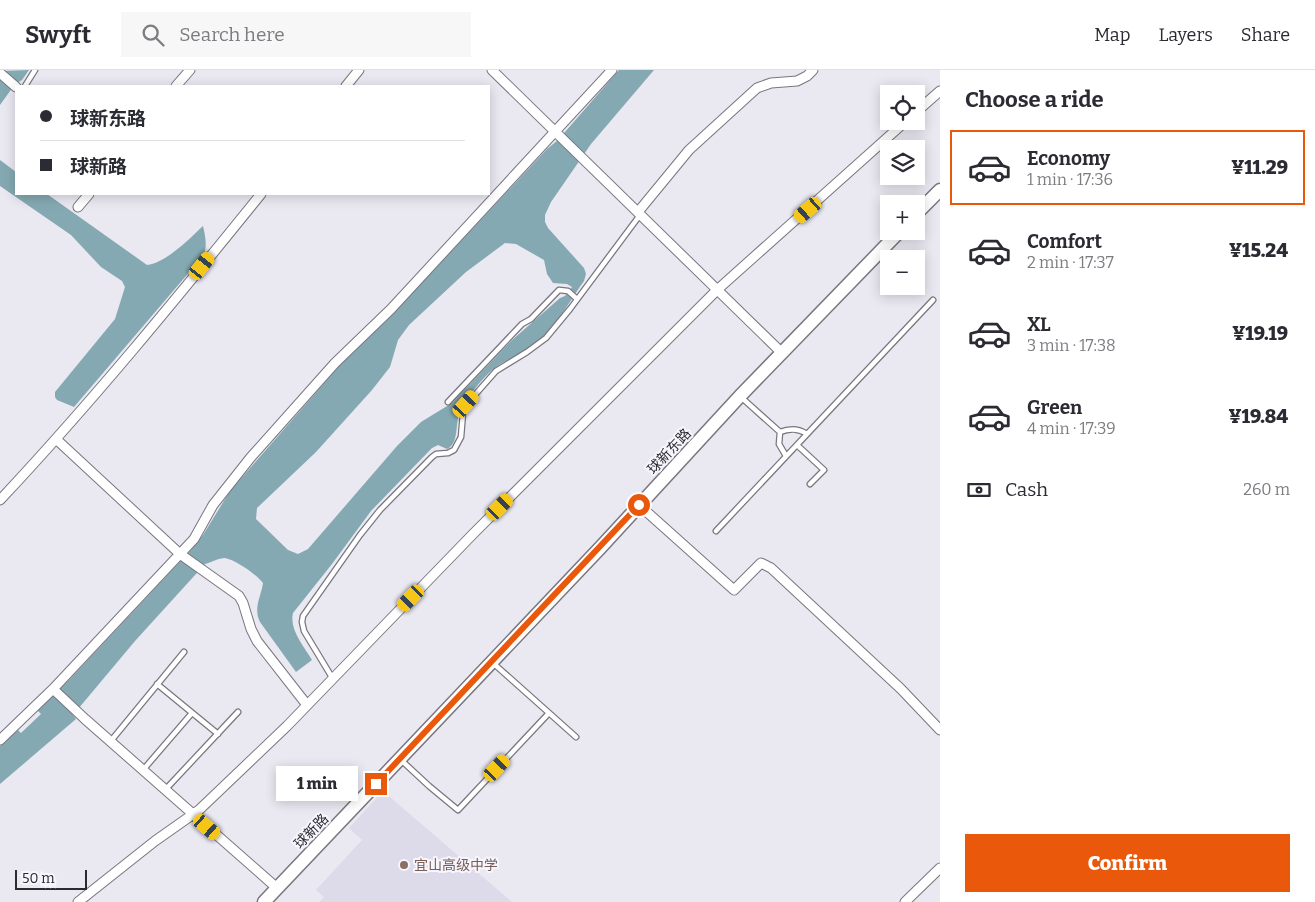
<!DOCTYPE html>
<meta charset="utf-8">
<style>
:root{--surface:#fff;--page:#f7f7f7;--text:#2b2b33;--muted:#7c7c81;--line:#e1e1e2;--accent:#ea580c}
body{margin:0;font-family:Bitter,"Noto Sans SC",serif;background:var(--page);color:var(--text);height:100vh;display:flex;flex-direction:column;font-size:19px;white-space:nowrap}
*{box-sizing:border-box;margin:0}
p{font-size:16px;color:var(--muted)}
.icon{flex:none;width:28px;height:28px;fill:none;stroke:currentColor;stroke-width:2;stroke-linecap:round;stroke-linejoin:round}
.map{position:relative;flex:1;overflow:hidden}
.side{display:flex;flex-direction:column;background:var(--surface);width:375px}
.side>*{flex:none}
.top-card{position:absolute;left:15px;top:15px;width:475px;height:110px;border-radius:0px;box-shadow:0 2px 12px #0003;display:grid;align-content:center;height:110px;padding:0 25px;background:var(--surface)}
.fabs{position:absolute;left:880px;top:15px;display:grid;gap:10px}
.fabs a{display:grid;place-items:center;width:45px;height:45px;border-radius:0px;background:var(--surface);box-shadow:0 2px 12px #0003;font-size:25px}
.scale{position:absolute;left:15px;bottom:12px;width:72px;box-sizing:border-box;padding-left:5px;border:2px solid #2b2a2d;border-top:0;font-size:14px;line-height:18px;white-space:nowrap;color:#2b2a2d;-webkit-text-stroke:4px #f7f6fe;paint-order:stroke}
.end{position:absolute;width:22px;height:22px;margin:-11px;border:6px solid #ea580c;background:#fff;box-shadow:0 0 0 2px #fff}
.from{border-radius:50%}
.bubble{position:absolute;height:35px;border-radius:0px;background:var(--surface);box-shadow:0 2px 12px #0003;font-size:16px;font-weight:800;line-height:35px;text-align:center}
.car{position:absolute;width:15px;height:30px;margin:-15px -8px;border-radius:6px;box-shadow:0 0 4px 1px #0007;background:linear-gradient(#f5c518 24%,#345 0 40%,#f5c518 0 76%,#345 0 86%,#f5c518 0)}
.top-card b{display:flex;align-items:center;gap:18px;height:48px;font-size:19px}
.top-card b+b{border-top:1px solid var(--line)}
.top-card i{width:12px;height:12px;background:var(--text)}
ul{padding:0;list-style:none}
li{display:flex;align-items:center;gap:15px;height:75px;margin:0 10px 8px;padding:0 15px;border:2px solid transparent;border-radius:0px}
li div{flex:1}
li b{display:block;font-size:19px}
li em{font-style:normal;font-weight:800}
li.current{border-color:var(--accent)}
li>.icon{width:45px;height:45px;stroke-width:1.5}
h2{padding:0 25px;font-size:22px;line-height:60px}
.pay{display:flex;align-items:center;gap:12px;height:55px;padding:0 25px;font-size:19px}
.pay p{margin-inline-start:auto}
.primary-button{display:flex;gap:10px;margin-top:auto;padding:10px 25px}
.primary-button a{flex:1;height:58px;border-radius:0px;background:var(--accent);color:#fff;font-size:20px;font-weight:800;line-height:58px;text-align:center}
header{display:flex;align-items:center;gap:30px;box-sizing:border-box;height:70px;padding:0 25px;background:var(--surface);border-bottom:1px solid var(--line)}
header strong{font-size:24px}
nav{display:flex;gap:28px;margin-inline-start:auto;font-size:18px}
.search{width:350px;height:45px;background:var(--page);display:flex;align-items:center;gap:12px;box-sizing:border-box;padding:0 18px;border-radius:0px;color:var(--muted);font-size:19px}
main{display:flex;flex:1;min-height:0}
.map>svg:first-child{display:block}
.built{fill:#dddae9}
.water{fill:#85a9b2;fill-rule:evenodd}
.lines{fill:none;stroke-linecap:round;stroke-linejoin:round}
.lane-casing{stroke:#78767e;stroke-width:7}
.street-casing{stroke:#78767e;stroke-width:11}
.secondary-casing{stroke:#78767e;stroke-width:15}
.lane{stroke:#fff;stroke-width:4.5}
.street{stroke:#fff;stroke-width:9}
.secondary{stroke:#fff;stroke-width:12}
.route{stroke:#ea580c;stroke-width:6}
.education-dot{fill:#8d6e63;stroke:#f7f6fe;stroke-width:2}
.labels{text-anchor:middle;stroke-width:4;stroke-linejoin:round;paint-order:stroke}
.street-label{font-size:14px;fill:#2b2a2d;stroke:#f7f6fe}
.education-label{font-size:14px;fill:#785e54;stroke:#f7f6fe;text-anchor:start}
</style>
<header>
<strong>Swyft</strong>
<div class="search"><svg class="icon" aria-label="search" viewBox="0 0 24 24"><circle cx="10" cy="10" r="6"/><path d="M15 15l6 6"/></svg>Search here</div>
<nav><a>Map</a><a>Layers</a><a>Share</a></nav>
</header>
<main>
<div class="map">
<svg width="940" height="832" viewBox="0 0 940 832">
<rect width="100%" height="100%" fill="#eae8f1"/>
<path class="built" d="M383,721L512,832H319L324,827L316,820L362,770L349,758Z"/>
<path class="water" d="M29,0L22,10L15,14L0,35V1Z
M619,0H654L591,74L551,132L545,145V152L548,158L584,198L586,204L584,211C571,229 557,255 541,269C527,282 510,287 496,297C484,306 474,320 465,331C452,346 462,372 447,379L438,375L432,378L371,441L332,494L293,543C289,560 304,576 312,590L296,602L260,552C253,538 261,527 263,513C257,505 236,490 225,488C219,488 212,492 205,494L135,571L73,645L76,649L0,714V676L18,660L21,663L41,644L37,640L69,610L191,480L203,465L230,421L348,286L387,250L547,79L558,70ZM505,173L516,174L544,190L547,204L553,213L567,214L572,217L565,226L560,228L511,271L452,333L421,352L397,376L308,479L298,484L288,480L256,449L257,438L316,382L372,320L390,297L398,270L409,255L466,202Z
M0,90L16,102V124H47L147,195C166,193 189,169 203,156C205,165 208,177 203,186L74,337L57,330L55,327V322L115,249L125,217L122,211L101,197L71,165L0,116Z"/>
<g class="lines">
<defs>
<path id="lane" d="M25,16L35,0
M742,328L780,362
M448,332L522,254L531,249L559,220L568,221L577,229
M780,362C790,358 798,358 807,364
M780,362L779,374L786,386
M797,375L824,400L810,414
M716,461L933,230
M493,593L576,667
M333,609L304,561L302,552L303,546L360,465L380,440L432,387L436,384L448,383L454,380L461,367L463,343L466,335L496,301L527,282L546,268L570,239L640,145
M157,614L218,664
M110,672L184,582
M401,690L429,716L458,740L549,643
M143,700L192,643
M165,720L238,642"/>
<path id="street" d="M492,0L782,283
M0,3L16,17
M176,16L190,0
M346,16L359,0
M916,42L940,21
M78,137L89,124
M638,142L689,80L757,18L771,13L797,11L807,6L813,0
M56,369L180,484L239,526L243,533L251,559L257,571L307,635
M0,430C92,332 177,228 261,124
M639,435L734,520L761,493L771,498L901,619L940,660
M53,619L85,649L277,818
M0,670L53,619L194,469L213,435L251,387L335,293L391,239L612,0
M78,832L155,771L199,740L287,656L473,464L717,220L906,51
M905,832L940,798"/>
<path id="secondary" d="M916,144L940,120
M264,832L600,478L740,326L900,161"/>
</defs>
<use href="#lane" class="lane-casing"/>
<use href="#street" class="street-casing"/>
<use href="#secondary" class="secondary-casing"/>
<use href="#lane" class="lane"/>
<use href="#street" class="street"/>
<use href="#secondary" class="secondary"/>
</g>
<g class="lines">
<path class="route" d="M376,714L639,435"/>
</g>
<circle class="education-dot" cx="404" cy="795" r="5"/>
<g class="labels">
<g class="street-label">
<text transform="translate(669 381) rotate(-47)" y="5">球新东路</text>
<text transform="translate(311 761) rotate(-46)" y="5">球新路</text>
</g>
<g class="education-label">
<text x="414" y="800">宜山高级中学</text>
</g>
</g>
</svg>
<div class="fabs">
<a><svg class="icon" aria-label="locate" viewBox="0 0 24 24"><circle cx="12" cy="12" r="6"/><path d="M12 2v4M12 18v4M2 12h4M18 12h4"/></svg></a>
<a><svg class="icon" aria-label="layers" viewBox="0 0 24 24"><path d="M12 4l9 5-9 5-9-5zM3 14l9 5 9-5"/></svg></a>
<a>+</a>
<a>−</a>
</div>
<div class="scale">50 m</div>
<i class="end from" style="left:639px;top:435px"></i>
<i class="end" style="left:376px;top:714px"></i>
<div class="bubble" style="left:276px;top:696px;width:82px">1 min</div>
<i class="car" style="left:808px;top:140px;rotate:229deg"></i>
<i class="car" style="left:202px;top:196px;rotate:39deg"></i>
<i class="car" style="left:466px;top:334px;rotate:42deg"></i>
<i class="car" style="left:500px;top:437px;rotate:45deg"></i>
<i class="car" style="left:411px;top:528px;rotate:224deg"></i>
<i class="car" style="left:497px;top:698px;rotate:43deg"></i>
<i class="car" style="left:207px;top:757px;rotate:131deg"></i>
<div class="top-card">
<b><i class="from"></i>球新东路</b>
<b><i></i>球新路</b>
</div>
</div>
<section class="side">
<h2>Choose a ride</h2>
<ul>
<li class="current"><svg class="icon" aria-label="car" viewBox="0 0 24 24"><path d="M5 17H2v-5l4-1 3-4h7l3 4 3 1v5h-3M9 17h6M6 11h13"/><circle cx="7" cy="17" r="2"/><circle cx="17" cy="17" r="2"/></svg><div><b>Economy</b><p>1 min · 17:36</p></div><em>¥11.29</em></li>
<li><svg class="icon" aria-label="car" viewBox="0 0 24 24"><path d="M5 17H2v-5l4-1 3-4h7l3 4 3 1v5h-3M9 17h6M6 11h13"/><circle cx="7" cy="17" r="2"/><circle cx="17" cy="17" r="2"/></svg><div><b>Comfort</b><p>2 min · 17:37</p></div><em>¥15.24</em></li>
<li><svg class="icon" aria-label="car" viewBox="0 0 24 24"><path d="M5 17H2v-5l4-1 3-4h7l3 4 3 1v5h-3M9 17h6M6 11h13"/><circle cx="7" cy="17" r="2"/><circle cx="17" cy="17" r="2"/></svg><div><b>XL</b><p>3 min · 17:38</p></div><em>¥19.19</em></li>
<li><svg class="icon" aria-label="car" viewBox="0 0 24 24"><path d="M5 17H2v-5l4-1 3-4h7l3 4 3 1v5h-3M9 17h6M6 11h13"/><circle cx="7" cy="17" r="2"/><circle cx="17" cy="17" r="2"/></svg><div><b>Green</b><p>4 min · 17:39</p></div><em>¥19.84</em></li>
</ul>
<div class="pay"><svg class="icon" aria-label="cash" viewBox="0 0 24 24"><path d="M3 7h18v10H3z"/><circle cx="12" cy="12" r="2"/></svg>Cash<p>260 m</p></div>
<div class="primary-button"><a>Confirm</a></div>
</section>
</main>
